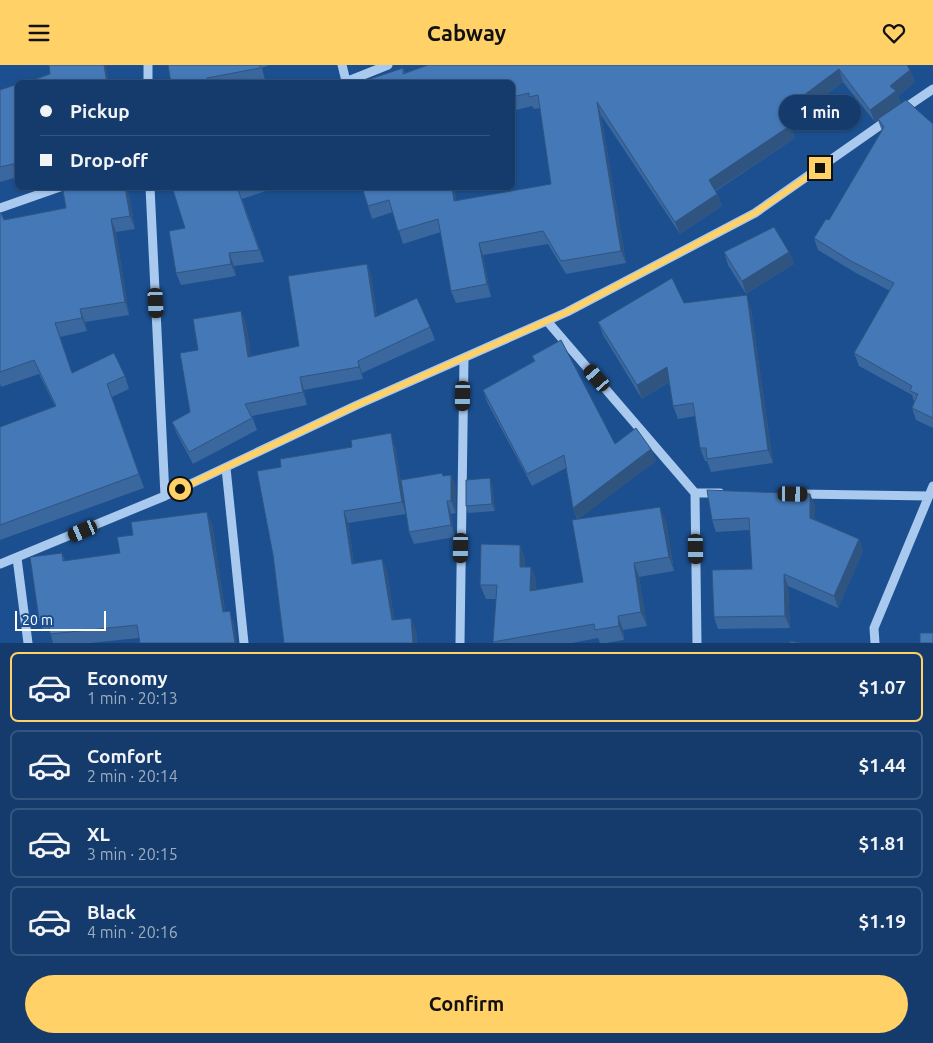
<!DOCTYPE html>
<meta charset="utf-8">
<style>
:root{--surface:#143b6b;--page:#1d4271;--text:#f1f3f6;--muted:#9dadc1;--line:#33557e;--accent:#ffd166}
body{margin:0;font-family:Ubuntu,sans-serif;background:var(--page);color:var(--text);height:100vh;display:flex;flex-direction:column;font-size:19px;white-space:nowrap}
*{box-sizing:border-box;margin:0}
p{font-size:16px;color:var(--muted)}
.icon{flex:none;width:28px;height:28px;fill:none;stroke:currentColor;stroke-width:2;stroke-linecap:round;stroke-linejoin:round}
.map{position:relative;height:578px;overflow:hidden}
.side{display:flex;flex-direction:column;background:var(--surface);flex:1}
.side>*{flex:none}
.guide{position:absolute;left:15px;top:15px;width:500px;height:110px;border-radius:8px;box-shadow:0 1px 4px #0004,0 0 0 1px var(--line);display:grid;align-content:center;height:110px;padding:0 25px;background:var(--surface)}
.scale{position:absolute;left:15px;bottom:12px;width:91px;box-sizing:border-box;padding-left:5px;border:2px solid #fff;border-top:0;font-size:14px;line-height:18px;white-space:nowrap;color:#fff;-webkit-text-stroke:4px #1b4f8f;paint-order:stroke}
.end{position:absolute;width:22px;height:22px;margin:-11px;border:6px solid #ffd166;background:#111;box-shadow:0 0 0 2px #111}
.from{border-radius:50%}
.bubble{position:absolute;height:35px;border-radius:18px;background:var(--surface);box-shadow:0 1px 4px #0004,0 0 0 1px var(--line);font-size:16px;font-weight:700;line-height:35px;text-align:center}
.car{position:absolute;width:15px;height:30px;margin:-15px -8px;border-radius:6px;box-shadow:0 0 4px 1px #0007;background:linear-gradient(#222 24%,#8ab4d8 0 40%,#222 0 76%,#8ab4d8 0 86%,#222 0)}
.guide b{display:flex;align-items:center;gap:18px;height:48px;font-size:19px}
.guide b+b{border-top:1px solid var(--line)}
.guide i{width:12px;height:12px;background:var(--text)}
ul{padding:9px 0 0;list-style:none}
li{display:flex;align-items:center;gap:15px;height:70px;margin:0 10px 8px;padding:0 15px;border:2px solid var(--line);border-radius:8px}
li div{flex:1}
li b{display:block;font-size:19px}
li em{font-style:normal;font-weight:700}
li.active{border-color:var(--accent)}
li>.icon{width:45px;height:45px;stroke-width:1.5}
.action{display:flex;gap:10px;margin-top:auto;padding:10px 25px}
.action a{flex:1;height:58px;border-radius:30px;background:var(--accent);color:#111;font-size:20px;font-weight:700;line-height:58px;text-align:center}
header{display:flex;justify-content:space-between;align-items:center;height:65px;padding:0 25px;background:var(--accent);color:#111;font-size:22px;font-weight:700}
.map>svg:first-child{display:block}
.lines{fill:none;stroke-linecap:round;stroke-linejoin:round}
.minor{stroke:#a9c9ee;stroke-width:9}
.wall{fill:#3a679d}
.shaded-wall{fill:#305480}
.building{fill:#4478b7;stroke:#305480}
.route{stroke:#ffd166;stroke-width:6}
</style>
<header><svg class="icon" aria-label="menu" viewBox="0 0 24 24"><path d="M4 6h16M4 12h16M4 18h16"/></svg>Cabway<svg class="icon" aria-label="heart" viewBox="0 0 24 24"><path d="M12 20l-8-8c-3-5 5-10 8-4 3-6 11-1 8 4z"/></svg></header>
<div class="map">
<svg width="933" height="578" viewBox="0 0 933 578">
<rect width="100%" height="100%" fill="#1b4f8f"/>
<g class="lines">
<path class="minor" d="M148,0V18
M342,0L346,16
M343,18L388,0
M902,45L933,24
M150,122L165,431
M0,143L60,122
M547,256L695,428
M226,403L244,578
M800,429L929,431
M17,493L28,578
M0,499L165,431L357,340L567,247L755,148L889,54
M460,578L464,293
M697,578L695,428H720
M875,578L874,563L933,421"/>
</g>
<path class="wall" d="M168,0H269L262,3L265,15L253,18H171Z
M428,0L910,5L915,17L898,31L901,39L933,59V363L916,355L912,343L914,337L912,330L859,301L854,288L890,226L856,208L818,185L814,173L829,155L882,66L878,55L875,57L843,17L789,58L795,73L716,126L722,141L680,169L601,50L626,198L566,209L548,179L483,190L491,232L456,238L451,226L441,167L403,179L393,147L372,154L362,122H454L456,136L551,119L540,43L534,44L532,41L512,46V18H368L403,3L405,8Z
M18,19V112L0,117V25Z
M172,122H278L242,134L264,197L234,201L236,211L181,220L176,208L185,163Z
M129,130L135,164L116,167L129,250L85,257L87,266L60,272L72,308L125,311L129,324L112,332L144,423L0,475V362L55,341L39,309L1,322L0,319V148L4,155Z
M724,187H789L794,199L746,229L728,200Z
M367,199L371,211L377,251L430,262L435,275L362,308L363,314L304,325L307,340L252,351L257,365L193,399L177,369L172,357L190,347L198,285L241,246L246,259L251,291L299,281Z
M684,238L751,244L773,398L711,407L707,396H705L700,383L695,351L678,354L673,341L669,317L642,334L603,270L598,257Z
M532,291L615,379L651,384L656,396L578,454L666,456L674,506L639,512L647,561L623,565L624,575L606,578H600L598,573L572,578H493V577L496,534H486L480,520L520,480L525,494V502H531L536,516V526L583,517L577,454L573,443L566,403L532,421L487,337L483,325L534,296Z
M395,381L406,449L348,458L354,498L382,494L387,506L394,554L416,565L417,578H284L281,402Z
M442,408L443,411L451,410L456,422V448L451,449L455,472L414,479L409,467Z
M490,413L492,420L495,446L468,448L466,441Z
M815,440L814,454L859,474L863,486L838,543L788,521L790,563L718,564L714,552L752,504L750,465L716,467L712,455Z
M212,459L225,546L234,558L139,573L90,578H53L50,566H43L39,554L62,488L65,496L120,488Z"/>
<path class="shaded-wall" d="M104,0H106L109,18H107Z
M839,4L843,17L786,60L781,47Z
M910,5L915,17L898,31L901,39L875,57L870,45L890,21Z
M597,37L601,50L626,198L621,186Z
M791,60L795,73L713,127L709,115Z
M125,122H126L129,130L135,164L130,151Z
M452,122H454L459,149L454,136Z
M717,129L722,141L680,169L675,157Z
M111,154L116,167L129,250L125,237Z
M479,178L483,190L491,232L487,219Z
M789,187L794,199L746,229L742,216Z
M229,188L234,201L236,211L231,199Z
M367,199L371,211L379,265L375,252Z
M747,230L751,244L773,398L768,385Z
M80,244L85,257L87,266L82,253Z
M241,246L246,259L253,304L248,292Z
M358,296L362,308L363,314L359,302Z
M667,302L671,315L642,334L637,320Z
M300,312L304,325L307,340L303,327Z
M391,368L395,381L406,449L402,437Z
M651,384L656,396L578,455L573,443Z
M451,410L456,422V448L451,436Z
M490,413L492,420L495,446L492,439Z
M810,429L815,440L814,464L810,453Z
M447,436L451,449L455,472L451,460Z
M660,442L666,456L674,506L669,492Z
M344,446L348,458L356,511L352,499Z
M207,447L212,459L227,559L223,547Z
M859,474L863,486L838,543L834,531Z
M520,480L525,494V516L520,502Z
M382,494L387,506L396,567L392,555Z
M634,498L639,512L647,561L641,547Z
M531,502L536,516V541L530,526Z
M784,509L788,521L790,563L785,551Z
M230,546L234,558L237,578H235Z
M618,551L623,565L624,575L619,561Z
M411,553L416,565L417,578H413Z"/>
<path class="building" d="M49,0H104L107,18H24L50,9Z
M168,0H260V3L207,13L208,18H171Z
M428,0H907L910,5L890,21L896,26L870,45L839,4L781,47L791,60L709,115L717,129L675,157L597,37L621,186L561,196L543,166L479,178L487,219L451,226L438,154L398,166L389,135L368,141L362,122H452L454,136L551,119L538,30L529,32V28L512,32V18H368L367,15L403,3V9Z
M18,19V98L0,102V25Z
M906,35L933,59V353L912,343L918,329L910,326L912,321L854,288L894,218L851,196L814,173L826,154L829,155L884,62L878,54Z
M87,122H125L130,151L111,154L125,237L80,244L82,253L55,258L72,308L114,288L125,311L107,319L139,409L0,460V362L56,341L34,295L0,307V148H1L4,155L66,143L63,126Z
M172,122H237L259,185L229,188L231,199L176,208L169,166L185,163Z
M774,162L789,187L742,216L724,187Z
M367,199L375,252L417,233L430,262L358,296L359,302L300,312L303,327L245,339L252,353L189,387L172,357L190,347L180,288L198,285L193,254L241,246L248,292L299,281L288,211Z
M672,213L684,238L747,230L768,385L707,394L706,383H700L693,338L673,341L667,302L637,320L598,257Z
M561,275L615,379L636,363L651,384L573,443L564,390L527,409L483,325L535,296L532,291Z
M391,368L402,437L344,446L352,499L382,494L392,555L411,553L413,578H284L273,490L257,406L281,402L280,394L352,382L351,375Z
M442,408L443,411L451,410V436H447L451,460L409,467L401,415Z
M490,413L492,439L466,441V415Z
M707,425L810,429V453L859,474L834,531L784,509L785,551L714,552L712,505L752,504L749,453L712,455Z
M660,442L669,492L634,498L641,547L618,551L619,561L595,565L594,559L493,577L497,520H480L481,479L520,480V502H531L530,526L583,517L572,455Z
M207,447L223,547L230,546L235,578H140L137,560L50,569L48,553L39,554L30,492L62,488L63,496L120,488L117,472L133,470L131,457Z
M920,568H933V578H920Z
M790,576L800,578H790Z"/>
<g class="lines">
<path class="route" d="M180,424L357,340L567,247L755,148L820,103"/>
</g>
</svg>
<div class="scale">20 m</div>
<i class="end from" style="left:180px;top:424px"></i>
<i class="end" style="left:820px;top:103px"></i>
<div class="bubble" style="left:779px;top:30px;width:82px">1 min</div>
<i class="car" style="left:156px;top:238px;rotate:177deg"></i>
<i class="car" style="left:597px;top:313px;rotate:319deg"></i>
<i class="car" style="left:463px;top:331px;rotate:181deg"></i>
<i class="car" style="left:793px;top:429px;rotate:91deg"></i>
<i class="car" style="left:83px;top:466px;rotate:247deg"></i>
<i class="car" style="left:461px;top:483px;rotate:181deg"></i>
<i class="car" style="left:696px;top:484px;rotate:179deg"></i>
<div class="guide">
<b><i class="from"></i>Pickup</b>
<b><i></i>Drop-off</b>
</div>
</div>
<section class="side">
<ul>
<li class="active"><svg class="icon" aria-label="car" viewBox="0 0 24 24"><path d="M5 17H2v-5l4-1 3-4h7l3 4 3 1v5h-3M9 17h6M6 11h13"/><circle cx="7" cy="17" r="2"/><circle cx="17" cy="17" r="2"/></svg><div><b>Economy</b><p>1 min · 20:13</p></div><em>$1.07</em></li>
<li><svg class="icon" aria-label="car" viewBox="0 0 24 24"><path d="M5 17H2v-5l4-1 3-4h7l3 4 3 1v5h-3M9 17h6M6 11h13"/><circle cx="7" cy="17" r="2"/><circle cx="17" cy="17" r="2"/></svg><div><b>Comfort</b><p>2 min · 20:14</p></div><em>$1.44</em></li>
<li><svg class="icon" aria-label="car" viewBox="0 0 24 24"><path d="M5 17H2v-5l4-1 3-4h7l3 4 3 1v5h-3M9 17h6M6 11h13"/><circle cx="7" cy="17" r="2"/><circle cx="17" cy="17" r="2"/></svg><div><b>XL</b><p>3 min · 20:15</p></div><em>$1.81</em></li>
<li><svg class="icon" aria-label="car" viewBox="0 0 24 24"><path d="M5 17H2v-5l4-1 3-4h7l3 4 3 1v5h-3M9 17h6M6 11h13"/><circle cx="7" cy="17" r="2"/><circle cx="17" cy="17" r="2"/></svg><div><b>Black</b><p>4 min · 20:16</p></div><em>$1.19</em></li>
</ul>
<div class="action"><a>Confirm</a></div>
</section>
